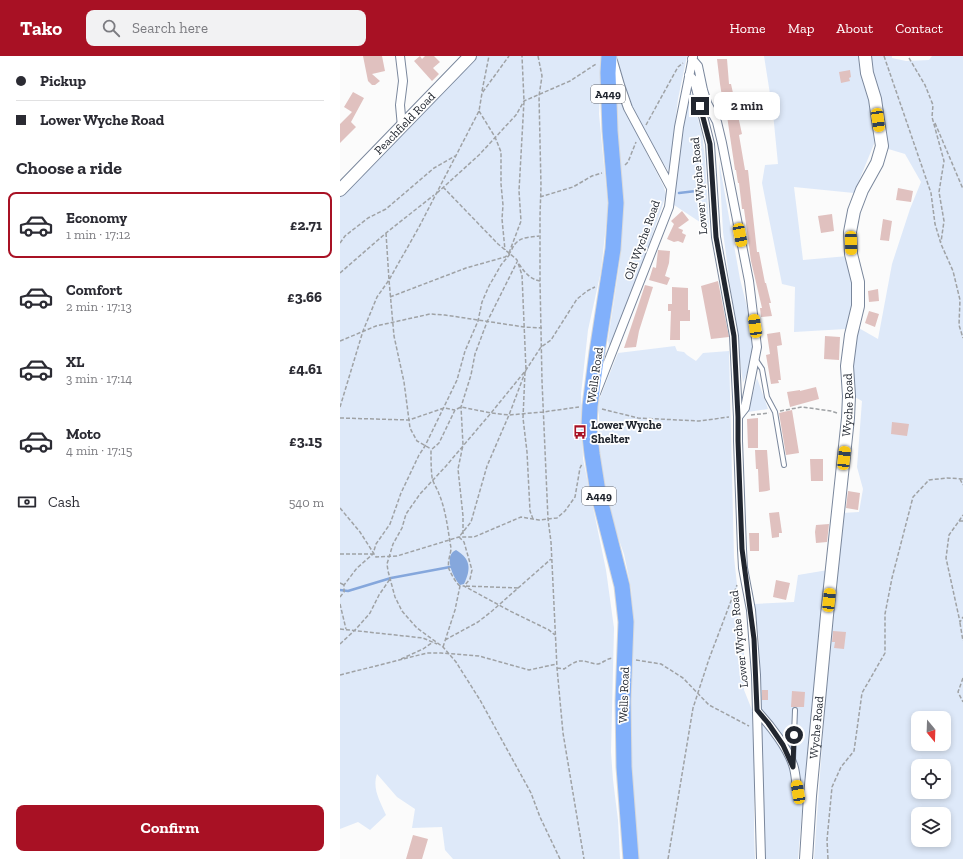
<!DOCTYPE html>
<meta charset="utf-8">
<style>
:root{--surface:#fff;--page:#f2f2f3;--text:#2b2b33;--muted:#7c7c81;--line:#e1e1e2;--accent:#a81124}
body{margin:0;font-family:"Zilla Slab",serif;background:var(--page);color:var(--text);height:100vh;display:flex;flex-direction:column;font-size:15px;white-space:nowrap}
*{box-sizing:border-box;margin:0}
p{font-size:13px;color:var(--muted)}
.icon{flex:none;width:22px;height:22px;fill:none;stroke:currentColor;stroke-width:2;stroke-linecap:round;stroke-linejoin:round}
.map{position:relative;flex:1;overflow:hidden}
.side{display:flex;flex-direction:column;background:var(--surface);width:340px}
.side>*{flex:none}
.guide{display:grid;align-content:center;height:88px;padding:0 16px;background:var(--surface)}
.needle{width:26px;rotate:161deg}
.controls{position:absolute;left:571px;top:655px;display:grid;gap:8px}
.controls a{display:grid;place-items:center;width:40px;height:40px;border-radius:8px;background:var(--surface);box-shadow:0 2px 6px #0003;font-size:20px}
.end{position:absolute;width:18px;height:18px;margin:-9px;border:5px solid #21262f;background:#fff;box-shadow:0 0 0 2px #fff}
.from{border-radius:50%}
.bubble{position:absolute;height:28px;border-radius:8px;background:var(--surface);box-shadow:0 2px 6px #0003;font-size:13px;font-weight:800;line-height:28px;text-align:center}
.car{position:absolute;width:12px;height:24px;margin:-12px -6px;border-radius:5px;box-shadow:0 0 3px 1px #0007;background:linear-gradient(#f5c518 24%,#345 0 40%,#f5c518 0 76%,#345 0 86%,#f5c518 0)}
.guide b{display:flex;align-items:center;gap:14px;height:38px;font-size:15px}
.guide b+b{border-top:1px solid var(--line)}
.guide i{width:10px;height:10px;background:var(--text)}
ul{padding:0;list-style:none}
li{display:flex;align-items:center;gap:12px;height:66px;margin:0 8px 6px;padding:0 8px;border:2px solid transparent;border-radius:8px}
li div{flex:1}
li b{display:block;font-size:15px}
li em{font-style:normal;font-weight:800}
li.current{border-color:var(--accent)}
li>.icon{width:36px;height:36px;stroke-width:1.5}
h2{padding:0 16px;font-size:18px;line-height:48px}
.pay{display:flex;align-items:center;gap:10px;height:44px;padding:0 16px;font-size:15px}
.pay p{margin-inline-start:auto}
.button{display:flex;gap:8px;margin-top:auto;padding:8px 16px}
.button a{flex:1;height:46px;border-radius:8px;background:var(--accent);color:#fff;font-size:16px;font-weight:800;line-height:46px;text-align:center}
header{display:flex;align-items:center;gap:24px;box-sizing:border-box;height:56px;padding:0 20px;background:var(--accent);color:#fff}
header strong{font-size:19px}
nav{display:flex;gap:22px;margin-inline-start:auto;font-size:14px}
.search{width:280px;height:36px;background:var(--page);display:flex;align-items:center;gap:10px;box-sizing:border-box;padding:0 14px;border-radius:8px;color:var(--muted);font-size:15px}
main{display:flex;flex:1;min-height:0}
.map>svg:first-child{display:block}
.green{fill:#dee9f9;fill-rule:evenodd}
.water{fill:#85a7dc}
.lines{fill:none;stroke-linecap:round;stroke-linejoin:round}
.stream{stroke:#85a7dc;stroke-width:2.5}
.building{fill:#e0c1bf}
.lane-casing{stroke:#7a879c;stroke-width:6}
.street-casing{stroke:#7a879c;stroke-width:10}
.secondary-casing{stroke:#7a879c;stroke-width:14}
.highway-casing{stroke:#d7d8da;stroke-width:17}
.path{stroke:#9fa2a5;stroke-width:1.5;stroke-dasharray:4 2;stroke-linecap:butt}
.lane{stroke:#fff;stroke-width:4}
.street{stroke:#fff;stroke-width:8}
.secondary{stroke:#fff;stroke-width:12}
.highway{stroke:#81b0fb;stroke-width:15}
.route{stroke:#21262f;stroke-width:5}
.labels{text-anchor:middle;stroke-width:3.5;stroke-linejoin:round;paint-order:stroke}
.shield{fill:#fff;stroke:#64676d;stroke-width:1}
.shield-label{font-size:11px;font-weight:bold;fill:#21262f}
.street-label{font-size:12px;fill:#21262f;stroke:#fff}
.poi-label{font-size:12px;font-weight:bold;fill:#21262f;stroke:#fff;text-anchor:start}
</style>
<header>
<strong>Tako</strong>
<div class="search"><svg class="icon" aria-label="search" viewBox="0 0 24 24"><circle cx="10" cy="10" r="6"/><path d="M15 15l6 6"/></svg>Search here</div>
<nav><a>Home</a><a>Map</a><a>About</a><a>Contact</a></nav>
</header>
<main>
<section class="side">
<div class="guide">
<b><i class="from"></i>Pickup</b>
<b><i></i>Lower Wyche Road</b>
</div>
<h2>Choose a ride</h2>
<ul>
<li class="current"><svg class="icon" aria-label="car" viewBox="0 0 24 24"><path d="M5 17H2v-5l4-1 3-4h7l3 4 3 1v5h-3M9 17h6M6 11h13"/><circle cx="7" cy="17" r="2"/><circle cx="17" cy="17" r="2"/></svg><div><b>Economy</b><p>1 min · 17:12</p></div><em>£2.71</em></li>
<li><svg class="icon" aria-label="car" viewBox="0 0 24 24"><path d="M5 17H2v-5l4-1 3-4h7l3 4 3 1v5h-3M9 17h6M6 11h13"/><circle cx="7" cy="17" r="2"/><circle cx="17" cy="17" r="2"/></svg><div><b>Comfort</b><p>2 min · 17:13</p></div><em>£3.66</em></li>
<li><svg class="icon" aria-label="car" viewBox="0 0 24 24"><path d="M5 17H2v-5l4-1 3-4h7l3 4 3 1v5h-3M9 17h6M6 11h13"/><circle cx="7" cy="17" r="2"/><circle cx="17" cy="17" r="2"/></svg><div><b>XL</b><p>3 min · 17:14</p></div><em>£4.61</em></li>
<li><svg class="icon" aria-label="car" viewBox="0 0 24 24"><path d="M5 17H2v-5l4-1 3-4h7l3 4 3 1v5h-3M9 17h6M6 11h13"/><circle cx="7" cy="17" r="2"/><circle cx="17" cy="17" r="2"/></svg><div><b>Moto</b><p>4 min · 17:15</p></div><em>£3.15</em></li>
</ul>
<div class="pay"><svg class="icon" aria-label="cash" viewBox="0 0 24 24"><path d="M3 7h18v10H3z"/><circle cx="12" cy="12" r="2"/></svg>Cash<p>540 m</p></div>
<div class="button"><a>Confirm</a></div>
</section>
<div class="map">
<svg width="623" height="803" viewBox="0 0 623 803">
<rect width="100%" height="100%" fill="#fbfbfb"/>
<path class="green" d="M130,0H261L259,58L268,151L261,215L248,274L241,338L243,403L266,514L274,572L271,696L273,724L278,764L280,803H113L105,794L102,771L72,772L75,753L57,741L37,718C32,733 40,745 46,759L30,774L18,766L0,773V134Z
M275,0H347L338,43L329,116L306,79L290,51Z
M424,0H519C519,30 539,57 534,88L514,137L454,131L463,204L508,200L517,234L506,273L454,276L455,231L442,228L422,127L425,109L438,108L433,57Z
M530,0H552V2L566,5L589,4L592,0H623V803H474L483,676L502,457L519,456L523,433L517,411L522,345L513,340L511,308L517,271L538,283L552,208L570,153L581,126L565,98L545,92ZM578,662H604V688H578ZM578,710H604V736H578ZM578,758H604V784H578Z
M272,14L283,51L324,131L326,139L271,300L268,284L280,204L282,144Z
M350,33L362,78L365,102L369,172L334,149L339,82Z
M379,105L400,223L417,291L403,327L383,176Z
M335,290L337,295L344,296L347,299L356,305L363,297L389,295L394,501L404,594V634L412,654L414,700V778L415,803H298L288,683L291,603L293,584V558L291,532L284,498L265,445L260,412L259,359L257,349L278,297Z
M417,322L428,353L408,356Z
M488,514L464,730L458,803H425L419,583L414,548L454,546L458,519Z"/>
<path class="water" d="M116,494C131,503 131,513 124,528L120,529C113,522 103,499 116,494Z"/>
<g class="lines">
<path class="stream" d="M339,137L356,135
M0,534L8,535L51,522L110,511"/>
</g>
<path class="building" d="M23,0H42L45,15L32,18L40,25L35,29H32L28,25Z
M80,0L82,3L85,0H94L100,6L93,12L99,18L92,25L74,5Z
M377,3H387L389,28H391L402,78L399,79L405,114H408L417,196H419L425,227H426L431,247H429L432,260L421,261L420,252H422L411,205L404,153H402L399,127H398L396,114H395L387,60L383,61L381,48L383,47L380,28Z
M510,14L511,21L509,22L510,25L501,27L499,16Z
M13,36L24,42L11,66L16,71L0,87V68L12,56L4,51Z
M558,132L573,135L571,146L556,144Z
M342,155L349,164L338,172L343,174L342,177L346,179L343,187L338,185L334,186L327,183L334,168L331,165Z
M492,158L494,175L481,177L478,160Z
M543,163L552,165L549,185L540,184Z
M318,194L330,195L329,207L325,220L330,222L327,229L309,224L313,211L316,212Z
M378,225L389,281L371,283L361,230Z
M305,229L313,231L299,275L296,291L284,292Z
M332,231L348,232V254H350V265H340V284H330L331,255H328V248H332Z
M538,233L539,245L529,246L528,235Z
M529,255L539,258L535,271L525,267Z
M440,276L442,289L437,290L441,324H438L439,327L431,328L426,299L430,298L427,278Z
M485,280L500,281L499,304L484,303Z
M476,331L479,343L450,351L447,336L460,334V335Z
M452,354L459,397L446,399L439,357Z
M418,362V392H408L407,363Z
M552,366L569,368L567,380L551,378Z
M415,394H427L430,434L427,435L419,436L418,413H416Z
M470,403H483V425H471Z
M508,435L520,437L518,454L506,452Z
M439,456L442,477H439V481L432,482L429,457Z
M489,468L487,486L476,487L475,476L476,469Z
M409,477H419V495H410Z
M436,524L450,527L446,544L433,541Z
M493,575L506,576L504,593L494,592L495,586H492Z
M422,634H428V644H422Z
M452,635L465,636L464,651H451Z
M73,779L88,783L82,803H66Z"/>
<g class="lines">
<defs>
<path id="lane" d="M416,304L422,313L427,341L435,356L444,409
M453,704L455,654"/>
<path id="street" d="M60,0L63,25L60,49L62,71
M352,3L358,10L363,34L367,47L377,66L382,87L409,225L417,291L405,352L398,361V385L402,493L403,512L411,554L416,619L421,803
M273,5L280,29L288,52L331,132
M349,19L354,24L370,88L376,181L394,280L398,361
M256,337L329,151L339,71L353,1
M417,655C430,669 449,693 454,712C456,720 456,728 458,737L470,740"/>
<g id="secondary">
<path id="s1" d="M0,134L130,0"/>
<path id="s2" d="M466,803L470,740L487,559L508,362L509,340L507,310L511,279L518,250V226L511,198L510,176L514,155L522,134L537,107L542,90L538,64L535,43L527,17L525,0"/>
</g>
<path id="highway" d="M269,0L268,17L270,75L276,147L273,193L257,296L250,350L249,371L252,398L258,436L282,530L286,566L283,645L284,711L291,803"/>
</defs>
<use href="#lane" class="lane-casing"/>
<use href="#street" class="street-casing"/>
<use href="#secondary" class="secondary-casing"/>
<use href="#highway" class="highway-casing"/>
<path class="path" d="M198,0L202,20L199,40L201,130L200,160V225L202,325L208,463L211,486L217,612L223,677L244,803
M544,0L591,137L595,168L601,188L613,215L620,244L619,269L623,282
M569,2L585,29L593,49L592,61L604,105L599,136L604,165L601,186
M142,35L149,0
M139,55L155,81L161,96V128L163,149L162,163L165,194
M595,67L623,133
M306,69L338,11L343,7
M285,109L288,106L296,86
M103,131L158,188L175,202L177,204L182,219L186,314L169,359L147,410L131,466L119,481L124,486L132,514L130,523L124,530
M97,137L139,99L176,59L184,45L230,25L256,8
M200,141L233,131L252,120L262,117
M46,177L49,224L54,280L64,326L70,372L77,385L91,393
M0,187L5,180L28,162L46,153L94,112L115,100
M169,197L181,165L179,135L184,45L182,0
M179,208C185,217 190,223 200,225
M0,217L46,177L94,139
M50,241L126,212L165,201C173,196 171,191 177,186C182,181 192,181 199,180
M0,285L36,270L90,258L105,259L184,271L202,272
M185,316L183,362L187,396L190,455L193,463
M0,351L23,275L37,241L49,224L79,171L139,55L142,37L169,0
M262,353L298,362L359,365L389,361
M440,355L462,351L491,355L497,357
M411,359L429,357
M0,362L69,364L104,352L115,354
M620,423L623,429
M0,452L20,476L36,501L57,500L119,481H134L181,461L199,464L217,462L225,455L235,441L240,412L242,408
M619,465L623,459
M623,465H619L609,479L606,502L620,566L623,561
M123,478V460L118,413L123,389L121,351L131,319L135,298L147,266L177,206
M0,498H33
M0,527L4,529
M120,530C116,527 111,518 109,513C107,505 111,498 111,492C108,475 106,454 99,438C97,432 93,427 92,421C91,412 91,403 91,394L99,387L115,354L121,351L151,357L169,359L203,356L239,351
M126,530L178,532
M0,541L4,536V529L17,512L33,498L36,488L50,468L61,437L79,399L85,390L117,324L125,295L138,265L142,246L149,230L161,209L170,198
M0,548L6,573
M620,567L623,585
M0,573L83,582L97,588
M105,584L138,566L152,555L211,503
M0,588L15,574L30,557L39,539L50,523
M103,591L115,554L120,530H124L170,555L209,574L215,579
M61,603L83,593L93,586
M296,604L321,608L343,622L369,649L409,670
M217,612L224,613C229,610 236,604 242,605C247,605 252,608 258,608C263,607 267,602 273,602
M0,619L87,597H101L139,600L189,614L217,608
M623,622L618,636L623,646
M220,803L200,761L191,737L140,644L116,606L103,591L77,572L62,555L55,541L48,515L47,508L53,488L62,472L66,458L80,438L106,410L151,357L186,314L201,291L211,284L237,243L247,235L255,231
M328,803L353,652L369,603L397,529
M488,803L487,784L492,731L501,711L514,695L522,637L545,597V558L552,522L573,441L589,424L607,422L623,423"/>
<use href="#lane" class="lane"/>
<use href="#street" class="street"/>
<use href="#secondary" class="secondary"/>
<use href="#highway" class="highway"/>
</g>
<g class="lines">
<path class="route" d="M360,50L370,88L376,181L394,280L398,361V385L402,493L414,583L417,654L428,667L443,689L453,711L454,679"/>
</g>
<defs>
<symbol id="bus-bare" viewBox="-9 -9 18 18"><path d="M-5-6H5V4H4V6H2V4H-2V6H-4V4H-5ZM-3.5-4V0h7V-4ZM-3.5 1.2v1.5H-2V1.2ZM2 1.2v1.5H3.5V1.2Z" fill="#a81124" stroke="#fff" stroke-width="2.5" paint-order="stroke"/></symbol>
</defs>
<g fill-rule="evenodd">
<use href="#bus-bare" x="230" y="366" width="20" height="20"/>
</g>
<g class="labels">
<g class="shield">
<rect x="251" y="29" width="34" height="18" rx="3"/>
<rect x="242" y="431" width="34" height="18" rx="3"/>
</g>
<g class="shield-label">
<text x="268" y="42">A449</text>
<text x="259" y="444">A449</text>
</g>
<g class="street-label">
<text dy="4" stroke="none"><textPath href="#s1" startOffset="93">Peachfield Road</textPath></text>
<text transform="translate(359 130) rotate(-95)" y="4">Lower Wyche Road</text>
<text transform="translate(302 184) rotate(-70)" y="4">Old Wyche Road</text>
<text transform="translate(255 319) rotate(-82)" y="4">Wells Road</text>
<text dy="4" stroke="none"><textPath href="#s2" startOffset="456">Wyche Road</textPath></text>
<text transform="translate(399 583) rotate(-96)" y="4">Lower Wyche Road</text>
<text transform="translate(284 639) rotate(-88)" y="4">Wells Road</text>
<text dy="4" stroke="none"><textPath href="#s2" startOffset="132">Wyche Road</textPath></text>
</g>
<g class="poi-label">
<text x="251" y="373">Lower Wyche<tspan x="251" dy="14">Shelter</tspan></text>
</g>
</g>
</svg>
<div class="controls">
<a><svg class="needle" viewBox="-14 -14 28 28"><path d="M0-13l5 13h-10z" fill="#e53935"/><path d="M0 13l5-13h-10z" fill="#7c7c81"/></svg></a>
<a><svg class="icon" aria-label="locate" viewBox="0 0 24 24"><circle cx="12" cy="12" r="6"/><path d="M12 2v4M12 18v4M2 12h4M18 12h4"/></svg></a>
<a><svg class="icon" aria-label="layers" viewBox="0 0 24 24"><path d="M12 4l9 5-9 5-9-5zM3 14l9 5 9-5"/></svg></a>
</div>
<i class="end from" style="left:454px;top:679px"></i>
<i class="end" style="left:360px;top:50px"></i>
<div class="bubble" style="left:374px;top:36px;width:66px">2 min</div>
<i class="car" style="left:538px;top:64px;rotate:172deg"></i>
<i class="car" style="left:400px;top:179px;rotate:169deg"></i>
<i class="car" style="left:511px;top:187px;rotate:179deg"></i>
<i class="car" style="left:415px;top:270px;rotate:352deg"></i>
<i class="car" style="left:504px;top:402px;rotate:6deg"></i>
<i class="car" style="left:489px;top:544px;rotate:6deg"></i>
<i class="car" style="left:458px;top:736px;rotate:350deg"></i>
</div>
</main>
